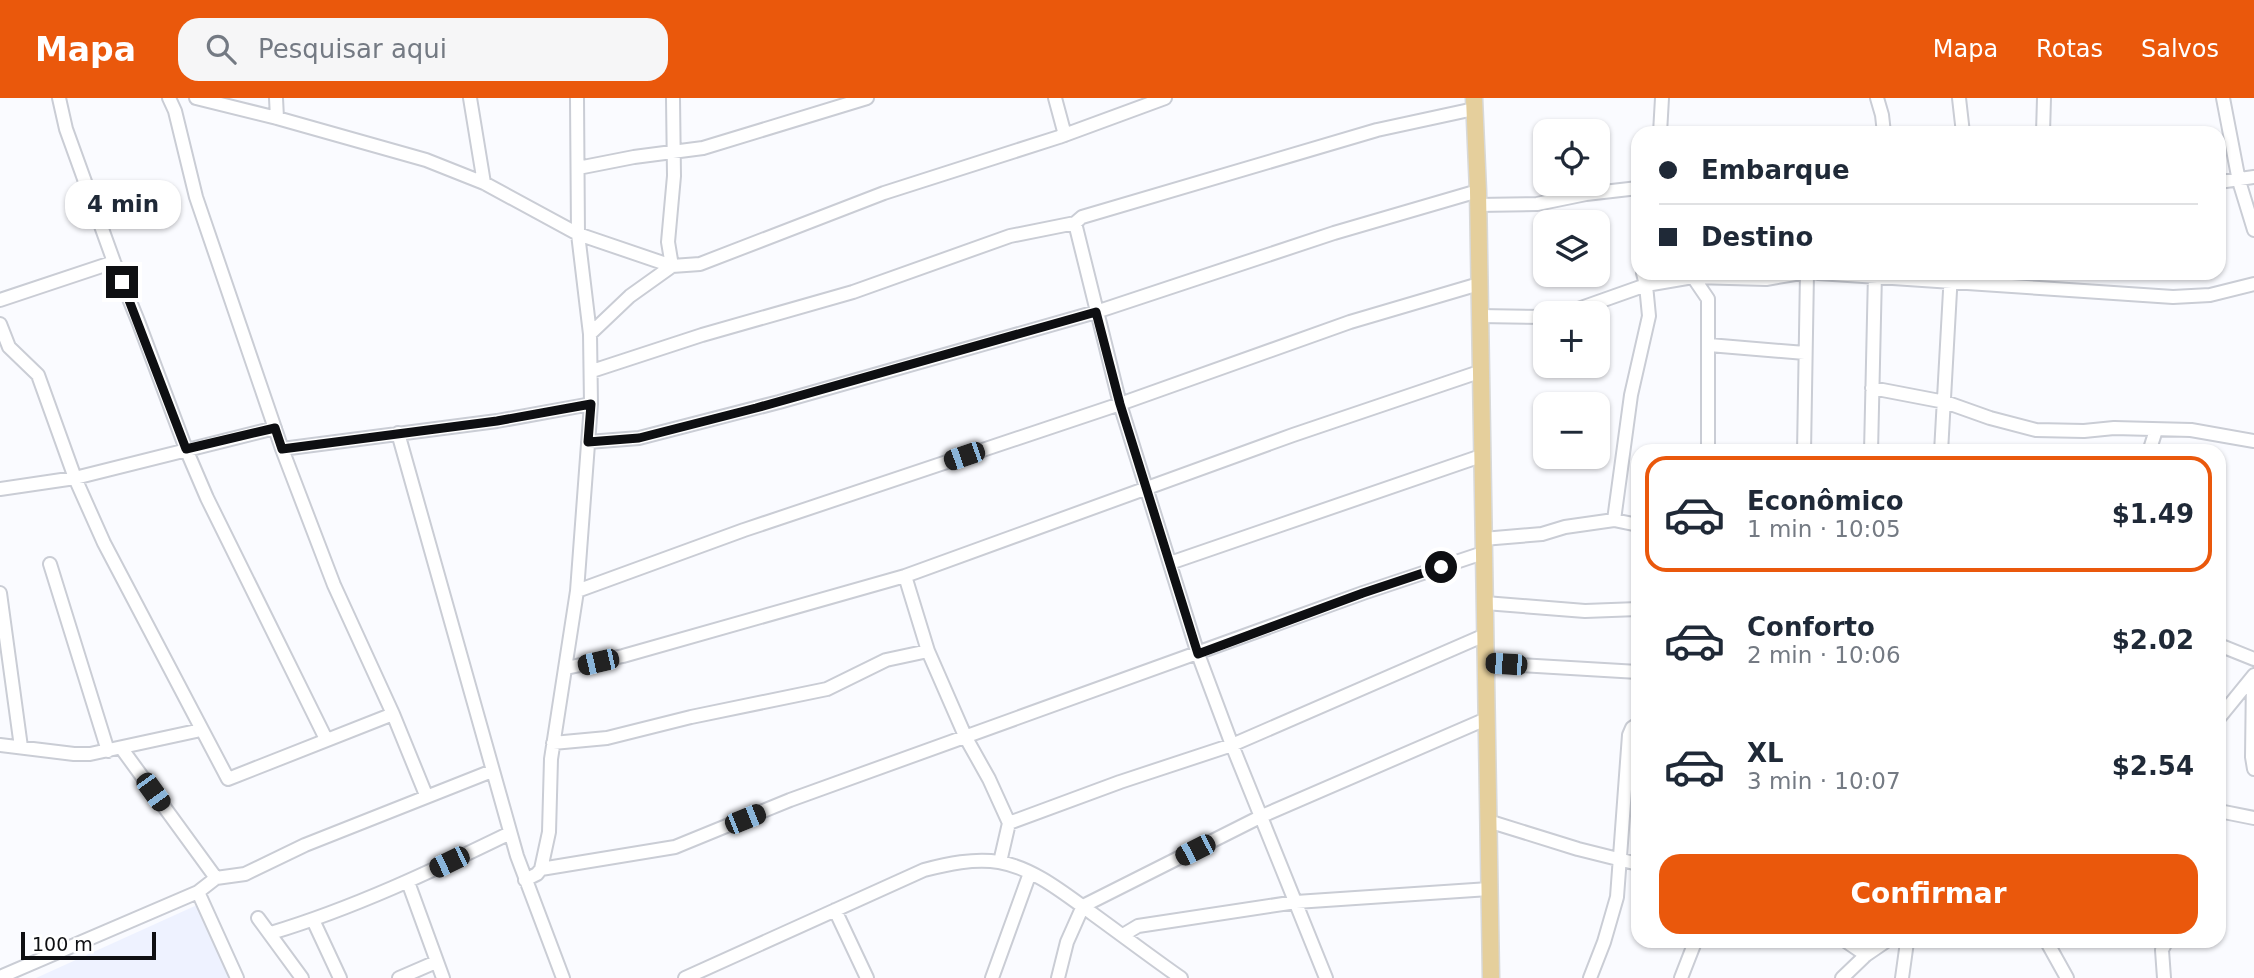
<!DOCTYPE html>
<html lang="pt">
<meta charset="utf-8">
<style>
:root{--surface:#fff;--page:#f6f6f7;--text:#1f2937;--muted:#747a83;--line:#e0e1e3;--accent:#ea580c}
body{margin:0;font-family:"DejaVu Sans",sans-serif;background:var(--page);color:var(--text);height:100vh;display:flex;flex-direction:column;font-size:26px;white-space:nowrap}
*{box-sizing:border-box;margin:0}
p{font-size:23px;color:var(--muted)}
.icon{flex:none;width:38px;height:38px;fill:none;stroke:currentColor;stroke-width:2;stroke-linecap:round;stroke-linejoin:round}
.map{position:relative;flex:1;overflow:hidden}
.panel{position:absolute;left:1631px;top:346px;width:595px;height:504px;display:flex;flex-direction:column;background:var(--surface);border-radius:21px;box-shadow:0 2px 5px #0004}
.panel>*{flex:none}
.top-card{position:absolute;left:1631px;top:28px;width:595px;height:154px;border-radius:21px;box-shadow:0 2px 5px #0004;display:grid;align-content:center;height:154px;padding:0 28px;background:var(--surface)}
.buttons{position:absolute;left:1533px;top:21px;display:grid;gap:14px}
.buttons a{display:grid;place-items:center;width:77px;height:77px;border-radius:14px;background:var(--surface);box-shadow:0 2px 5px #0004;font-size:35px}
.scale{position:absolute;left:21px;bottom:18px;width:135px;box-sizing:border-box;padding-left:7px;border:4px solid #0e0f12;border-top:0;font-size:19px;line-height:24px;white-space:nowrap;color:#0e0f12;-webkit-text-stroke:5px #fff;paint-order:stroke}
.end{position:absolute;width:32px;height:32px;margin:-16px;border:9px solid #0e0f12;background:#fff;box-shadow:0 0 0 4px #fff}
.from{border-radius:50%}
.bubble{position:absolute;height:49px;border-radius:21px;background:var(--surface);box-shadow:0 2px 5px #0004;font-size:23px;font-weight:700;line-height:49px;text-align:center}
.car{position:absolute;width:21px;height:42px;margin:-21px -10px;border-radius:9px;box-shadow:0 0 5px 2px #0007;background:linear-gradient(#222 24%,#8ab4d8 0 40%,#222 0 76%,#8ab4d8 0 86%,#222 0)}
.top-card b{display:flex;align-items:center;gap:24px;height:66px;font-size:26px}
.top-card b+b{border-top:2px solid var(--line)}
.top-card i{width:18px;height:18px;background:var(--text)}
ul{padding:12px 0 0;list-style:none}
li{display:flex;align-items:center;gap:21px;height:116px;margin:0 14px 10px;padding:0 14px;border:4px solid transparent;border-radius:21px}
li div{flex:1}
li b{display:block;font-size:26px}
li em{font-style:normal;font-weight:700}
li.selected{border-color:var(--accent)}
li>.icon{width:63px;height:63px;stroke-width:1.5}
.action{display:flex;gap:14px;margin-top:auto;padding:14px 28px}
.action a{flex:1;height:80px;border-radius:21px;background:var(--accent);color:#fff;font-size:28px;font-weight:700;line-height:80px;text-align:center}
header{display:flex;align-items:center;gap:42px;box-sizing:border-box;height:98px;padding:0 35px;background:var(--accent);color:#fff}
header strong{font-size:33px}
nav{display:flex;gap:38px;margin-inline-start:auto;font-size:24px}
.search{width:490px;height:63px;background:var(--page);display:flex;align-items:center;gap:18px;box-sizing:border-box;padding:0 24px;border-radius:21px;color:var(--muted);font-size:26px}
.map>svg:first-child{display:block}
.built{fill:#eef2ff}
.lines{fill:none;stroke-linecap:round;stroke-linejoin:round}
.minor-casing{stroke:#cacdd5;stroke-width:16}
.major-casing{stroke:#d8d9d9;stroke-width:19}
.minor{stroke:#fff;stroke-width:12}
.major{stroke:#e5cf9c;stroke-width:16}
.route{stroke:#0e0f12;stroke-width:9}
</style>
<header>
<strong>Mapa</strong>
<div class="search"><svg class="icon" aria-label="search" viewBox="0 0 24 24"><circle cx="10" cy="10" r="6"/><path d="M15 15l6 6"/></svg>Pesquisar aqui</div>
<nav><a>Mapa</a><a>Rotas</a><a>Salvos</a></nav>
</header>
<div class="map">
<svg width="2254" height="880" viewBox="0 0 2254 880">
<rect width="100%" height="100%" fill="#fafbff"/>
<path class="built" d="M197,807L230,880H36Z"/>
<g class="lines">
<defs>
<path id="minor" d="M59,0L66,31L114,164L138,223L186,351L207,400L326,641
M169,0L175,13L196,99L282,351L334,487L393,616L426,697
M196,0L277,20L426,62L484,85L578,136L672,168L700,166L884,95L1059,39L1165,0
M276,0L277,20
M470,0L484,85
M1055,0L1065,37
M1877,0L1882,17L1884,35
M1959,0L1963,35
M2223,0L2239,83L2254,132
M1660,35L1662,0
M2043,35L2044,0
M578,70L634,59L703,50L867,0
M2219,84L2254,79
M1477,107L1537,106L1586,96L1638,90
M1075,125L1120,306L1198,556L1232,647L1326,880
M1818,175L2173,199L2210,197L2254,186
M1693,179L1708,201V354
M0,202L114,164
M1567,215L1646,187L1643,175
M1479,218L1545,219
M0,226L9,249L38,277L75,380L104,445L228,681L393,616
M590,236L630,198L672,168L668,144L674,78L673,0
M1709,247L1805,255
M592,273L702,237L853,194L1010,138L1075,125L1082,119L1377,32L1474,11
M1872,290L1945,304L1990,320L2036,332L2084,333L2114,330L2191,332L2254,343
M398,335L517,758L563,880
M588,344L639,340L779,304L1096,214L1334,135L1478,93
M282,351L497,323L591,306
M1804,354L1807,175
M1871,354L1875,175
M1941,354L1951,175
M2149,354L2156,332
M0,391L75,380L275,330
M1614,422L1631,297L1649,218L1646,187L1693,179L1766,181L1801,175
M1483,441L1542,436L1565,429L1614,422L1638,427
M1170,465L1481,358
M50,466L108,653
M905,478L928,553L966,640L989,681L1009,725L1000,764
M577,493L744,432L1120,306L1350,224L1479,186
M0,495L21,649
M1485,505L1585,513L1638,511
M2219,547L2254,561
M1485,565L1638,574
M566,570L623,558L905,478L1293,337L1479,274
M2253,579L2252,659L2254,671
M2219,620L2254,577
M553,645L607,640L691,619L827,591L886,562L928,553
M0,647L74,656H90L201,632
M122,651L216,780
M2219,713L2254,720
M1488,723L1578,751L1638,766
M1009,725L1120,684L1232,647L1485,537
M541,771L675,749L790,702L1363,495L1483,455
M525,782L537,776L541,771L549,734L551,661L577,493L591,306L590,236L578,136L577,0
M408,784L443,880
M198,794L237,880
M835,812L867,880
M258,820L302,880
M313,822L340,880
M271,835C354,810 432,773 510,735
M1123,837L1138,828L1296,804L1489,791
M1847,844L1866,857
M2047,844L2067,880
M0,879L198,794L216,780L245,776L305,747L492,673
M399,880L436,864
M685,880L924,772C947,766 974,760 999,764C1034,770 1065,796 1093,816C1122,837 1151,859 1181,880
M992,880L1030,775
M1058,880L1067,844L1083,808L1262,718L1486,621
M1590,880L1604,844L1617,799L1629,637L1632,630L1638,626
M1681,880L1695,844
M1842,880L1866,857L1885,844
M1902,880L1907,844
M2164,880L2162,852L2166,844"/>
<path id="major" d="M1474,0L1478,93L1491,880"/>
</defs>
<use href="#minor" class="minor-casing"/>
<use href="#major" class="major-casing"/>
<use href="#minor" class="minor"/>
<use href="#major" class="major"/>
</g>
<g class="lines">
<path class="route" d="M122,184L186,351L275,330L282,351L497,323L591,306L588,344L639,340L756,310L1096,214L1120,306L1198,556L1363,495L1441,469"/>
</g>
</svg>
<div class="buttons">
<a><svg class="icon" aria-label="locate" viewBox="0 0 24 24"><circle cx="12" cy="12" r="6"/><path d="M12 2v4M12 18v4M2 12h4M18 12h4"/></svg></a>
<a><svg class="icon" aria-label="layers" viewBox="0 0 24 24"><path d="M12 4l9 5-9 5-9-5zM3 14l9 5 9-5"/></svg></a>
<a>+</a>
<a>−</a>
</div>
<div class="scale">100 m</div>
<i class="end from" style="left:1441px;top:469px"></i>
<i class="end" style="left:122px;top:184px"></i>
<div class="bubble" style="left:65px;top:82px;width:116px">4 min</div>
<i class="car" style="left:964px;top:358px;rotate:251deg"></i>
<i class="car" style="left:598px;top:564px;rotate:257deg"></i>
<i class="car" style="left:1506px;top:566px;rotate:274deg"></i>
<i class="car" style="left:153px;top:694px;rotate:144deg"></i>
<i class="car" style="left:745px;top:721px;rotate:68deg"></i>
<i class="car" style="left:1195px;top:752px;rotate:243deg"></i>
<i class="car" style="left:449px;top:764px;rotate:244deg"></i>
<div class="top-card">
<b><i class="from"></i>Embarque</b>
<b><i></i>Destino</b>
</div>
<section class="panel">
<ul>
<li class="selected"><svg class="icon" aria-label="car" viewBox="0 0 24 24"><path d="M5 17H2v-5l4-1 3-4h7l3 4 3 1v5h-3M9 17h6M6 11h13"/><circle cx="7" cy="17" r="2"/><circle cx="17" cy="17" r="2"/></svg><div><b>Econômico</b><p>1 min · 10:05</p></div><em>$1.49</em></li>
<li><svg class="icon" aria-label="car" viewBox="0 0 24 24"><path d="M5 17H2v-5l4-1 3-4h7l3 4 3 1v5h-3M9 17h6M6 11h13"/><circle cx="7" cy="17" r="2"/><circle cx="17" cy="17" r="2"/></svg><div><b>Conforto</b><p>2 min · 10:06</p></div><em>$2.02</em></li>
<li><svg class="icon" aria-label="car" viewBox="0 0 24 24"><path d="M5 17H2v-5l4-1 3-4h7l3 4 3 1v5h-3M9 17h6M6 11h13"/><circle cx="7" cy="17" r="2"/><circle cx="17" cy="17" r="2"/></svg><div><b>XL</b><p>3 min · 10:07</p></div><em>$2.54</em></li>
</ul>
<div class="action"><a>Confirmar</a></div>
</section>
</div>
